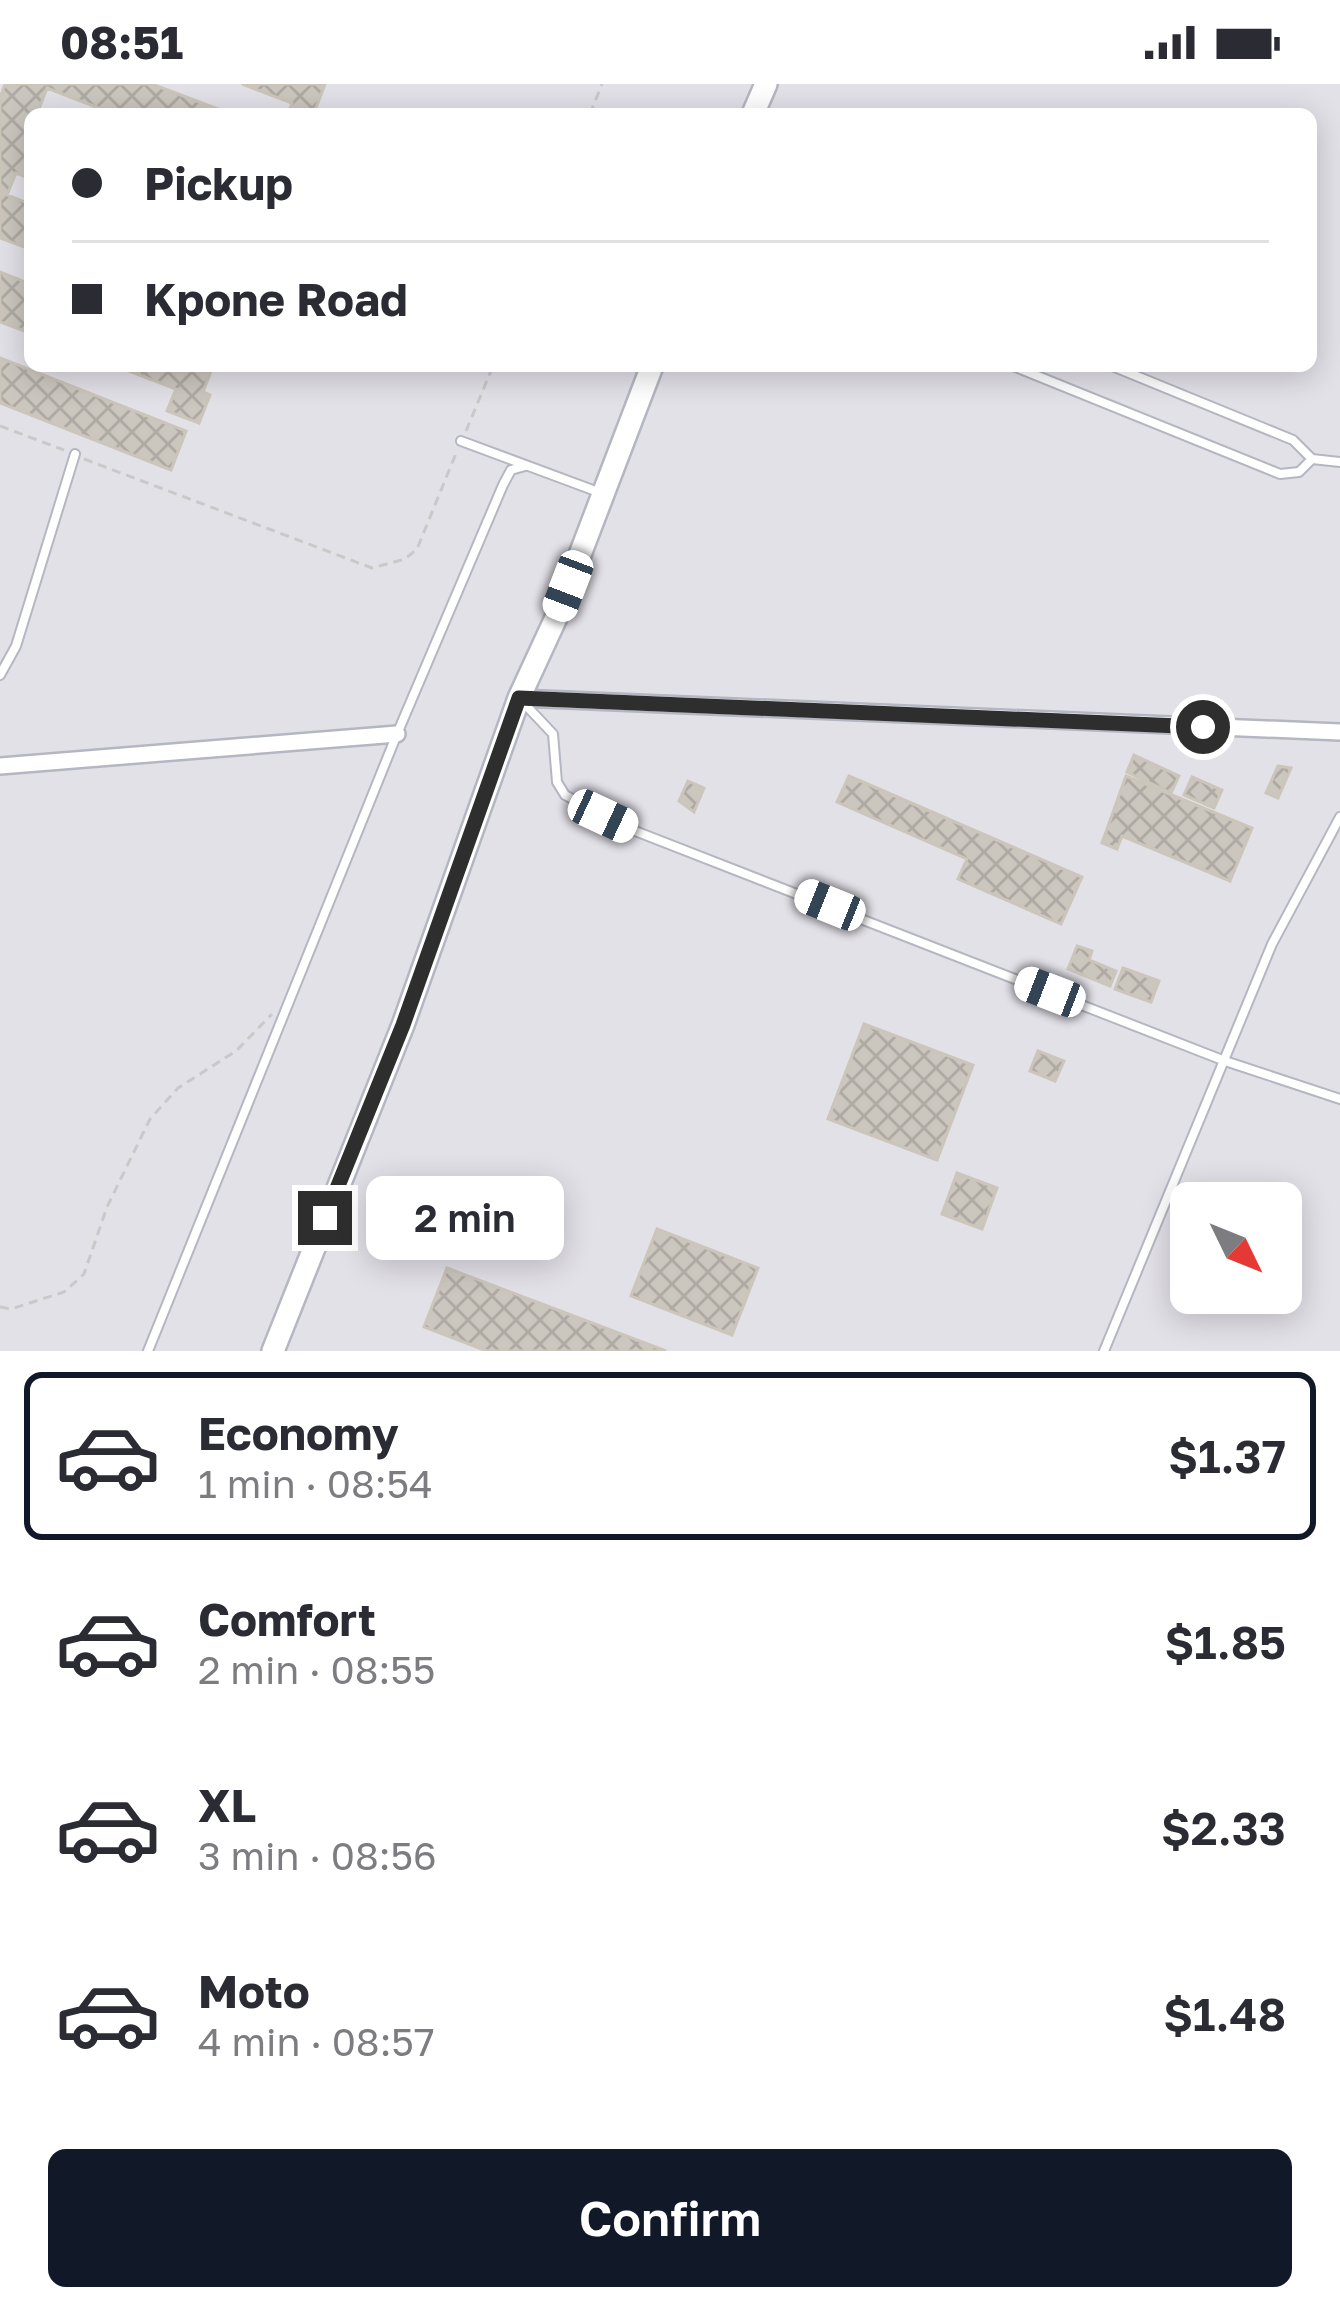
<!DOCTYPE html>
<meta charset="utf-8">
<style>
:root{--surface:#fff;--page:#f7f7f7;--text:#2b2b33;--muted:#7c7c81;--line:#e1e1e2;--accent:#111827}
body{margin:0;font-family:"Golos Text",sans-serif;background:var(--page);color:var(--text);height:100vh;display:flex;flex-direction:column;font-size:45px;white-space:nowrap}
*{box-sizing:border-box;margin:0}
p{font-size:39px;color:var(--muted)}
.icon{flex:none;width:66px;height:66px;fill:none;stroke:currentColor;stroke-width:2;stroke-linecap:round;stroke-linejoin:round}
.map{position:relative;height:1267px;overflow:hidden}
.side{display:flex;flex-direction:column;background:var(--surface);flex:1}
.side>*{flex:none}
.hud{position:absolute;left:24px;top:24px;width:1293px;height:264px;border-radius:18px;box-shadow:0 6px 30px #0003;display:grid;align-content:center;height:264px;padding:0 48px;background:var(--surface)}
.needle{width:78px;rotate:133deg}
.controls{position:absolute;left:1170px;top:1098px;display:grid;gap:24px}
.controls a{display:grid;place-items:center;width:132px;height:132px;border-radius:18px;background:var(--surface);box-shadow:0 6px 30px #0003;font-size:60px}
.end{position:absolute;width:54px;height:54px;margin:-27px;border:15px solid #2e2e2e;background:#fff;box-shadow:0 0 0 6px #fff}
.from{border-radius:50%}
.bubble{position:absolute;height:84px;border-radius:18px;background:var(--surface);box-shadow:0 6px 30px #0003;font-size:39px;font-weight:600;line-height:84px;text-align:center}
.car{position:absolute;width:36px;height:72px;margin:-36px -18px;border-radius:15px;box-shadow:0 0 9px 3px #0007;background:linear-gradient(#fff 24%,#345 0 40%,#fff 0 76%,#345 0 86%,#fff 0)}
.hud b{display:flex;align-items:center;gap:42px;height:114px;font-size:45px}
.hud b+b{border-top:3px solid var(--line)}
.hud i{width:30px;height:30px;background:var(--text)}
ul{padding:21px 0 0;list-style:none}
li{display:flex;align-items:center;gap:36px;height:168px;margin:0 24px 18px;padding:0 24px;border:6px solid transparent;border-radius:18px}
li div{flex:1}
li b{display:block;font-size:45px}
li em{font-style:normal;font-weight:600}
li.current{border-color:var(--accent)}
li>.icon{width:108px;height:108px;stroke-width:1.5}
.action{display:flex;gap:24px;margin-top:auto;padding:24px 48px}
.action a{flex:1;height:138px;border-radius:18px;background:var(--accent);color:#fff;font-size:48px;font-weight:600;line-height:138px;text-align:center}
.status{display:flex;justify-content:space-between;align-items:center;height:84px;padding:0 60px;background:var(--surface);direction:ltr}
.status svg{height:33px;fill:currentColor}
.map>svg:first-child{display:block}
.industrial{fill:#e3e1e8;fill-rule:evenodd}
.building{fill:url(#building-cross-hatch);stroke:#cbc5ba;stroke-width:3}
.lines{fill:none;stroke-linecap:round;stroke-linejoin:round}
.lane-casing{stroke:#b4b7c1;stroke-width:12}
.street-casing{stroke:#b4b7c1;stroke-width:20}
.secondary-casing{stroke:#b4b7c1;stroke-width:26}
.path{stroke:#c9c9c9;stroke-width:3;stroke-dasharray:9 6;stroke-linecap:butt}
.lane{stroke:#fff;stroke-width:8}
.street{stroke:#fff;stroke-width:15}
.secondary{stroke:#fff;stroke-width:21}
.route{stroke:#2e2e2e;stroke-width:15}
</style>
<div class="status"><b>08:51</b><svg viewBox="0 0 49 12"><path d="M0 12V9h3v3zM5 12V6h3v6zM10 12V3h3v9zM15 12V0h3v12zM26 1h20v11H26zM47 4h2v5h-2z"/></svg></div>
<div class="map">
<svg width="1340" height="1267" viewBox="0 0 1340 1267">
<defs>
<pattern id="building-cross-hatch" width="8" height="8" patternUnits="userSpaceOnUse" patternTransform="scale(3)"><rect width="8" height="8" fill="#cbc7bf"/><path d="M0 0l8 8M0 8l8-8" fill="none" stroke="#afaba4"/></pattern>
</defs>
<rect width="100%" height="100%" fill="#efe9e1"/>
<path class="industrial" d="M0,0H1340V1267H0ZM30,30H1311V282H30ZM1191,1119H1281V1209H1191Z"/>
<path class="building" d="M5,0H152L231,30H114L47,4L37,30H30V83L26,93L16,89L7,111L30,120V165L0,154V14Z
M242,0H325L316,24L322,26L321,30H288L292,19Z
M0,188L30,200V249L0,238Z
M0,274L186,347L171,386L0,319Z
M116,282H213L203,308L210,311L199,339L167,327L176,305Z
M1134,671L1179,692L1171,709L1127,688Z
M1278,682L1291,684L1278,714L1266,709Z
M849,692L1082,793L1061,840L958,795L967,775L837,718Z
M1126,692L1252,744L1230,797L1122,752L1117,765L1102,759Z
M1192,693L1222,706L1214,724L1184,711Z
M688,697L704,704L694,728L679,717Z
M1077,862L1092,867L1089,876L1116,887L1110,902L1068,885Z
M1123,884L1159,897L1151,918L1115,905Z
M864,940L973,981L937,1076L828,1035Z
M1038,967L1064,977L1055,997L1030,987Z
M957,1089L997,1104L982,1145L942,1130Z
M657,1145L758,1184L732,1251L631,1212Z
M447,1184L666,1267H487L424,1243Z"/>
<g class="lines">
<defs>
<path id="lane" d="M1013,282L1280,390L1299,388L1312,375
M1112,282L1293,356L1312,375L1340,378
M461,357L601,409
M0,591L16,562L75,370
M520,615L553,650L557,698L565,711L630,745L1225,977L1340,1015
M148,1267L397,650L503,401L511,386L525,382
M1104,1267L1272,860L1340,733"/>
<path id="street" d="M519,614L1340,648
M0,682L397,650"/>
<path id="secondary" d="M753,30L766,0
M273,1267L403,941L519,614L555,536L652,282"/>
</defs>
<use href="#lane" class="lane-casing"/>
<use href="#street" class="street-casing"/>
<use href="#secondary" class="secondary-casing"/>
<path class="path" d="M590,30L602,0
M0,342L64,366
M466,347L493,282
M84,375L372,484L405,475L417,465L457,367
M0,1223L11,1225L64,1208L84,1190L107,1123L150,1035L178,1004L236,967L272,930"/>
<use href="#lane" class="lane"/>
<use href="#street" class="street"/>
<use href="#secondary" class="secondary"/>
</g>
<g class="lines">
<path class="route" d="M325,1134L403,941L519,614L1203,643"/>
</g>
</svg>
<div class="controls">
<a><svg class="needle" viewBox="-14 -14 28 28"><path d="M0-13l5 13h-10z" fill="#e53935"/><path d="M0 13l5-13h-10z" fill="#7c7c81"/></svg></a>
</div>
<i class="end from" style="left:1203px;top:643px"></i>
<i class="end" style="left:325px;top:1134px"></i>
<div class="bubble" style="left:366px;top:1092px;width:198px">2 min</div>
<i class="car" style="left:568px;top:502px;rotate:201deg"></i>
<i class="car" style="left:603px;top:732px;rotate:115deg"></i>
<i class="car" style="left:830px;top:821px;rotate:292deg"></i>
<i class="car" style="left:1050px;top:908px;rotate:291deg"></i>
<div class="hud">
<b><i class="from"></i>Pickup</b>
<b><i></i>Kpone Road</b>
</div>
</div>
<section class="side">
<ul>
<li class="current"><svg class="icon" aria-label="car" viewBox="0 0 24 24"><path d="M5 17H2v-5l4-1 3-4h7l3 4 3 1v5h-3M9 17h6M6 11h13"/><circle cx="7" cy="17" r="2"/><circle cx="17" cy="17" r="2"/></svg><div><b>Economy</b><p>1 min · 08:54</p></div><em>$1.37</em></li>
<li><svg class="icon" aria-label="car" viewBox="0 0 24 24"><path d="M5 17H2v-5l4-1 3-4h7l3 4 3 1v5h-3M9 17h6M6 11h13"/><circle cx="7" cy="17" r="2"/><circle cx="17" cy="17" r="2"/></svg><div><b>Comfort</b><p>2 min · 08:55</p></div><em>$1.85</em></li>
<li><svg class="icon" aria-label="car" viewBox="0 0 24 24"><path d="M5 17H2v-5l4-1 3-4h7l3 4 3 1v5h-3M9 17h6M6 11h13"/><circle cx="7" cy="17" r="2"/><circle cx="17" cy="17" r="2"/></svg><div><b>XL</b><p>3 min · 08:56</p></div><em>$2.33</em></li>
<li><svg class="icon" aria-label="car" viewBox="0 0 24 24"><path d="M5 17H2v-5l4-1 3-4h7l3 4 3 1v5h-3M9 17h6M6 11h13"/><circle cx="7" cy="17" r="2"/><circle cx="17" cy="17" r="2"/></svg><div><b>Moto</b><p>4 min · 08:57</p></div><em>$1.48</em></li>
</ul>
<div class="action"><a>Confirm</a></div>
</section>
